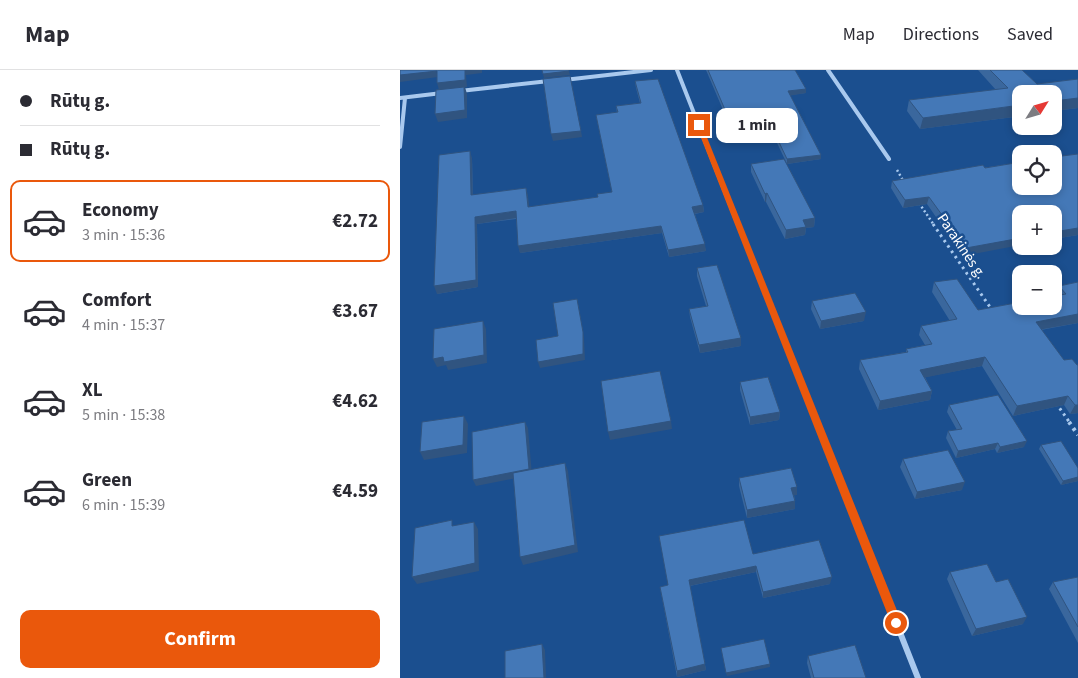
<!DOCTYPE html>
<meta charset="utf-8">
<style>
:root{--surface:#fff;--page:#f2f2f3;--text:#2b2b33;--muted:#7c7c81;--line:#e1e1e2;--accent:#ea580c}
body{margin:0;font-family:"Source Sans 3",sans-serif;background:var(--page);color:var(--text);height:100vh;display:flex;flex-direction:column;font-size:19px;white-space:nowrap}
*{box-sizing:border-box;margin:0}
p{font-size:16px;color:var(--muted)}
.icon{flex:none;width:28px;height:28px;fill:none;stroke:currentColor;stroke-width:2;stroke-linecap:round;stroke-linejoin:round}
.map{position:relative;flex:1;overflow:hidden}
.sheet{display:flex;flex-direction:column;background:var(--surface);width:400px}
.sheet>*{flex:none}
.top-card{display:grid;align-content:center;height:110px;padding:0 20px;background:var(--surface)}
.needle{width:32px;rotate:53deg}
.buttons{position:absolute;left:612px;top:15px;display:grid;gap:10px}
.buttons a{display:grid;place-items:center;width:50px;height:50px;border-radius:10px;background:var(--surface);box-shadow:0 2px 8px #0003;font-size:25px}
.end{position:absolute;width:22px;height:22px;margin:-11px;border:6px solid #ea580c;background:#fff;box-shadow:0 0 0 2px #fff}
.from{border-radius:50%}
.bubble{position:absolute;height:35px;border-radius:10px;background:var(--surface);box-shadow:0 2px 8px #0003;font-size:16px;font-weight:700;line-height:35px;text-align:center}
.top-card b{display:flex;align-items:center;gap:18px;height:48px;font-size:19px}
.top-card b+b{border-top:1px solid var(--line)}
.top-card i{width:12px;height:12px;background:var(--text)}
ul{padding:0;list-style:none}
li{display:flex;align-items:center;gap:15px;height:82px;margin:0 10px 8px;padding:0 10px;border:2px solid transparent;border-radius:10px}
li div{flex:1}
li b{display:block;font-size:19px}
li em{font-style:normal;font-weight:700}
li.selected{border-color:var(--accent)}
li>.icon{width:45px;height:45px;stroke-width:1.5}
.action{display:flex;gap:10px;margin-top:auto;padding:10px 20px}
.action a{flex:1;height:58px;border-radius:10px;background:var(--accent);color:#fff;font-size:20px;font-weight:700;line-height:58px;text-align:center}
header{display:flex;align-items:center;gap:30px;box-sizing:border-box;height:70px;padding:0 25px;background:var(--surface);border-bottom:1px solid var(--line)}
header strong{font-size:24px}
nav{display:flex;gap:28px;margin-inline-start:auto;font-size:18px}
main{display:flex;flex:1;min-height:0}
.map>svg:first-child{display:block}
.lines{fill:none;stroke-linecap:round;stroke-linejoin:round}
.path-far2{stroke:#a9c9ee;stroke-width:2.5;stroke-dasharray:2 2.5;stroke-linecap:butt}
.path-far1{stroke:#a9c9ee;stroke-width:3;stroke-dasharray:2.5 4;stroke-linecap:butt}
.path{stroke:#a9c9ee;stroke-width:4;stroke-dasharray:3 4.5;stroke-linecap:butt}
.minor-far2{stroke:#a9c9ee;stroke-width:4}
.minor-far1{stroke:#a9c9ee;stroke-width:4.5}
.minor{stroke:#a9c9ee;stroke-width:6}
.wall{fill:#3a679d}
.shaded-wall{fill:#305480}
.building{fill:#4478b7;stroke:#305480}
.route{fill:#ea580c}
.labels{text-anchor:middle;stroke-width:5;stroke-linejoin:round;paint-order:stroke}
.street-label{font-size:15px;fill:#fff;stroke:#1b4f8f}
</style>
<header>
<strong>Map</strong>
<nav><a>Map</a><a>Directions</a><a>Saved</a></nav>
</header>
<main>
<section class="sheet">
<div class="top-card">
<b><i class="from"></i>Rūtų g.</b>
<b><i></i>Rūtų g.</b>
</div>
<ul>
<li class="selected"><svg class="icon" aria-label="car" viewBox="0 0 24 24"><path d="M5 17H2v-5l4-1 3-4h7l3 4 3 1v5h-3M9 17h6M6 11h13"/><circle cx="7" cy="17" r="2"/><circle cx="17" cy="17" r="2"/></svg><div><b>Economy</b><p>3 min · 15:36</p></div><em>€2.72</em></li>
<li><svg class="icon" aria-label="car" viewBox="0 0 24 24"><path d="M5 17H2v-5l4-1 3-4h7l3 4 3 1v5h-3M9 17h6M6 11h13"/><circle cx="7" cy="17" r="2"/><circle cx="17" cy="17" r="2"/></svg><div><b>Comfort</b><p>4 min · 15:37</p></div><em>€3.67</em></li>
<li><svg class="icon" aria-label="car" viewBox="0 0 24 24"><path d="M5 17H2v-5l4-1 3-4h7l3 4 3 1v5h-3M9 17h6M6 11h13"/><circle cx="7" cy="17" r="2"/><circle cx="17" cy="17" r="2"/></svg><div><b>XL</b><p>5 min · 15:38</p></div><em>€4.62</em></li>
<li><svg class="icon" aria-label="car" viewBox="0 0 24 24"><path d="M5 17H2v-5l4-1 3-4h7l3 4 3 1v5h-3M9 17h6M6 11h13"/><circle cx="7" cy="17" r="2"/><circle cx="17" cy="17" r="2"/></svg><div><b>Green</b><p>6 min · 15:39</p></div><em>€4.59</em></li>
</ul>
<div class="action"><a>Confirm</a></div>
</section>
<div class="map">
<svg width="678" height="608" viewBox="0 0 678 608">
<rect width="100%" height="100%" fill="#1b4f8f"/>
<g class="lines">
<path class="path-far2" d="M497,100L504,112
M519,133L534,155"/>
<path class="path-far1" d="M533,154L592,240
M656,333L670,353"/>
<path class="path" d="M669,352L678,365"/>
<path class="minor-far2" d="M277,0L338,155
M428,0L489,89
M164,10L251,0
M60,21L149,11
M0,28L42,23
M0,77L5,28"/>
<path class="minor-far1" d="M338,154L417,353"/>
<path class="minor" d="M417,352L518,608"/>
</g>
<path class="wall" d="M306,0H395L406,19V23L390,25L421,85V89L387,94L369,56L332,61Z
M578,0H622L637,14L678,9V38L654,41V24H621V46L520,59L507,41L509,30L596,20Z
M235,11L303,135L304,142L295,144L306,181L269,187L262,163L120,183L116,149L77,154L78,217L37,224L72,88L73,125L126,118L129,137L198,127L212,122L196,45L217,43L216,36L240,33L236,18Z
M678,84V165L654,169V144L563,186L527,134L503,138L491,118L492,111Z
M351,94L415,148L414,157L406,158L405,165L385,169L366,132H365L351,102Z
M297,198L341,276L300,283L290,247L289,239L306,236L297,206Z
M534,212L578,240L656,226L655,225L659,216L678,212V253L641,260L664,290L678,295V343L670,344L664,335L613,346L582,296L525,307L532,321L530,330L478,340L459,299L460,290L506,282V279L525,275L519,265L521,256L550,251L532,222Z
M412,231L464,251L420,259L411,239Z
M340,312L380,342L379,350L350,355L340,320Z
M549,335L624,377L597,383L595,379L556,388L546,368L548,361L557,360L547,342Z
M641,375L678,398V411L661,415L639,379Z
M503,389L562,420L515,429L500,397Z
M339,408L397,425H394L395,431V439L347,448L339,416Z
M353,484L430,514L363,528L356,502L290,516L306,600L277,607L260,517L268,515Z
M550,502L596,512L623,554L572,566L547,509Z
M678,507V573L649,519L653,512Z
M408,586L466,608H411L407,593Z"/>
<path class="shaded-wall" d="M65,0H82V3L66,5L67,17H65L67,24V48L38,52L35,44L39,20L37,13Z
M36,1L38,7L0,12V5Z
M169,1L170,5L144,8L143,4Z
M406,19V23L388,26V21Z
M678,28V38L654,41V31Z
M621,35V46L520,59L523,48Z
M369,51V56L332,61V56Z
M181,61L182,67L153,71L151,64Z
M70,81L72,88L73,132L71,125Z
M421,85V89L387,94V89Z
M126,118L128,125L130,144L128,137Z
M367,123L366,132H365V124Z
M529,127L527,134L503,138L505,130Z
M303,135L304,142L293,144L292,137Z
M116,141L117,148L77,154L78,217L37,224L34,216L75,147Z
M415,148L414,157L406,158L405,165L385,169L386,160L403,150Z
M261,156L262,163L120,183L118,176Z
M678,158V165L654,169V162Z
M621,168V175L563,186L566,178Z
M305,174L306,181L269,187L268,180Z
M177,229L184,268L185,290L140,298L138,292L183,284Z
M466,242L464,251L420,259L421,251Z
M678,244V253L632,261L636,252Z
M83,251L86,259L87,293L48,300L46,295L37,297L33,289Z
M341,268V276L300,283L299,275Z
M585,287L582,296L518,309L520,300Z
M532,321L530,330L478,340L480,331Z
M668,326L664,335L613,346L617,336Z
M675,335H678V343L670,344Z
M380,342L379,350L350,355V347Z
M64,346L68,354L67,383L24,390L20,382Z
M271,351L272,359L210,370L208,362Z
M125,352L128,358L132,405L76,416L73,410Z
M627,371L624,377L597,383L600,377Z
M598,373L595,379L556,388L558,381Z
M165,393L168,401L178,482L123,495L120,487Z
M678,407V411L661,415L663,411Z
M565,412L562,420L515,429L517,422Z
M397,417V425L391,426V418Z
M395,431V439L347,448V440Z
M74,452L78,459L79,501L17,514L12,507Z
M356,496V502L289,516V510Z
M432,507L430,514L363,528V522Z
M627,547L623,554L572,566L576,559Z
M142,574L145,580L146,608H144Z
M305,594L306,600L277,607V601Z
M370,594V597L327,606L326,603Z"/>
<path class="building" d="M0,0H65V10L37,13V1L0,5Z
M142,0H169V1L143,4Z
M308,0H395L406,19L388,21L421,85L387,89L369,51L332,56Z
M590,0H622L637,14L678,9V28L654,31V24H621V35L523,48L509,30L608,18Z
M170,6L181,61L151,64L143,9Z
M258,9L303,135L292,137L305,174L268,180L261,156L118,176L116,141L75,147L76,210L34,216L39,85L70,81L71,125L126,118L128,137L198,127L197,124L212,122L196,45L218,42L216,36L241,33L235,11Z
M64,17L65,40L35,44L36,20Z
M678,84V158L654,162V144H621V168L566,178L529,127L505,130L492,111L583,95L585,98L621,92V116H654V87Z
M384,89L415,148L403,150L406,157L386,160L367,123L365,124L351,94Z
M317,195L341,268L299,275L289,239L308,236L297,198Z
M557,209L578,240L621,232V236H654V226L666,224L659,216L678,212V244L636,252L664,290L672,289L677,295H678V335H675L668,326L617,336L585,287L520,300L532,321L480,331L460,290L508,282L506,279L532,274L521,256L557,249L534,212Z
M455,223L466,242L421,251L412,231Z
M177,229L183,262V284L138,292L136,270L158,266L153,233Z
M83,251L84,285L44,292L43,287L33,289L34,259Z
M260,301L271,351L208,362L201,311Z
M368,307L380,342L350,347L340,312Z
M598,325L627,371L600,377L598,373L558,381L548,361L562,359L549,335Z
M64,346L63,375L20,382L22,352Z
M125,352L129,399L73,410L72,362Z
M661,371L678,398V407L663,411L641,375Z
M548,380L565,412L517,422L503,389Z
M165,393L175,475L120,487L113,403Z
M391,398L397,417L391,418L395,431L347,440L339,408Z
M52,450V456L74,452L75,493L12,507L15,458Z
M344,450L353,484L419,470L432,507L363,522L356,496L289,510L305,594L277,601L260,517L268,515L259,466Z
M587,494L596,512L608,509L627,547L576,559L550,502Z
M678,507V557L653,512Z
M364,569L370,594L326,603L321,578Z
M142,574L144,608H105V581Z
M455,575L466,608H414L408,586Z"/>
<path class="route" d="M299,54L302,55L502,553L500,556L496,558L493,556L491,553L296,55Z"/>
<g class="labels">
<g class="street-label">
<text transform="translate(562 176) rotate(56)" y="5">Parakinės g.</text>
</g>
</g>
</svg>
<div class="buttons">
<a><svg class="needle" viewBox="-14 -14 28 28"><path d="M0-13l5 13h-10z" fill="#e53935"/><path d="M0 13l5-13h-10z" fill="#7c7c81"/></svg></a>
<a><svg class="icon" aria-label="locate" viewBox="0 0 24 24"><circle cx="12" cy="12" r="6"/><path d="M12 2v4M12 18v4M2 12h4M18 12h4"/></svg></a>
<a>+</a>
<a>−</a>
</div>
<i class="end from" style="left:496px;top:553px"></i>
<i class="end" style="left:299px;top:55px"></i>
<div class="bubble" style="left:316px;top:38px;width:82px">1 min</div>
</div>
</main>
